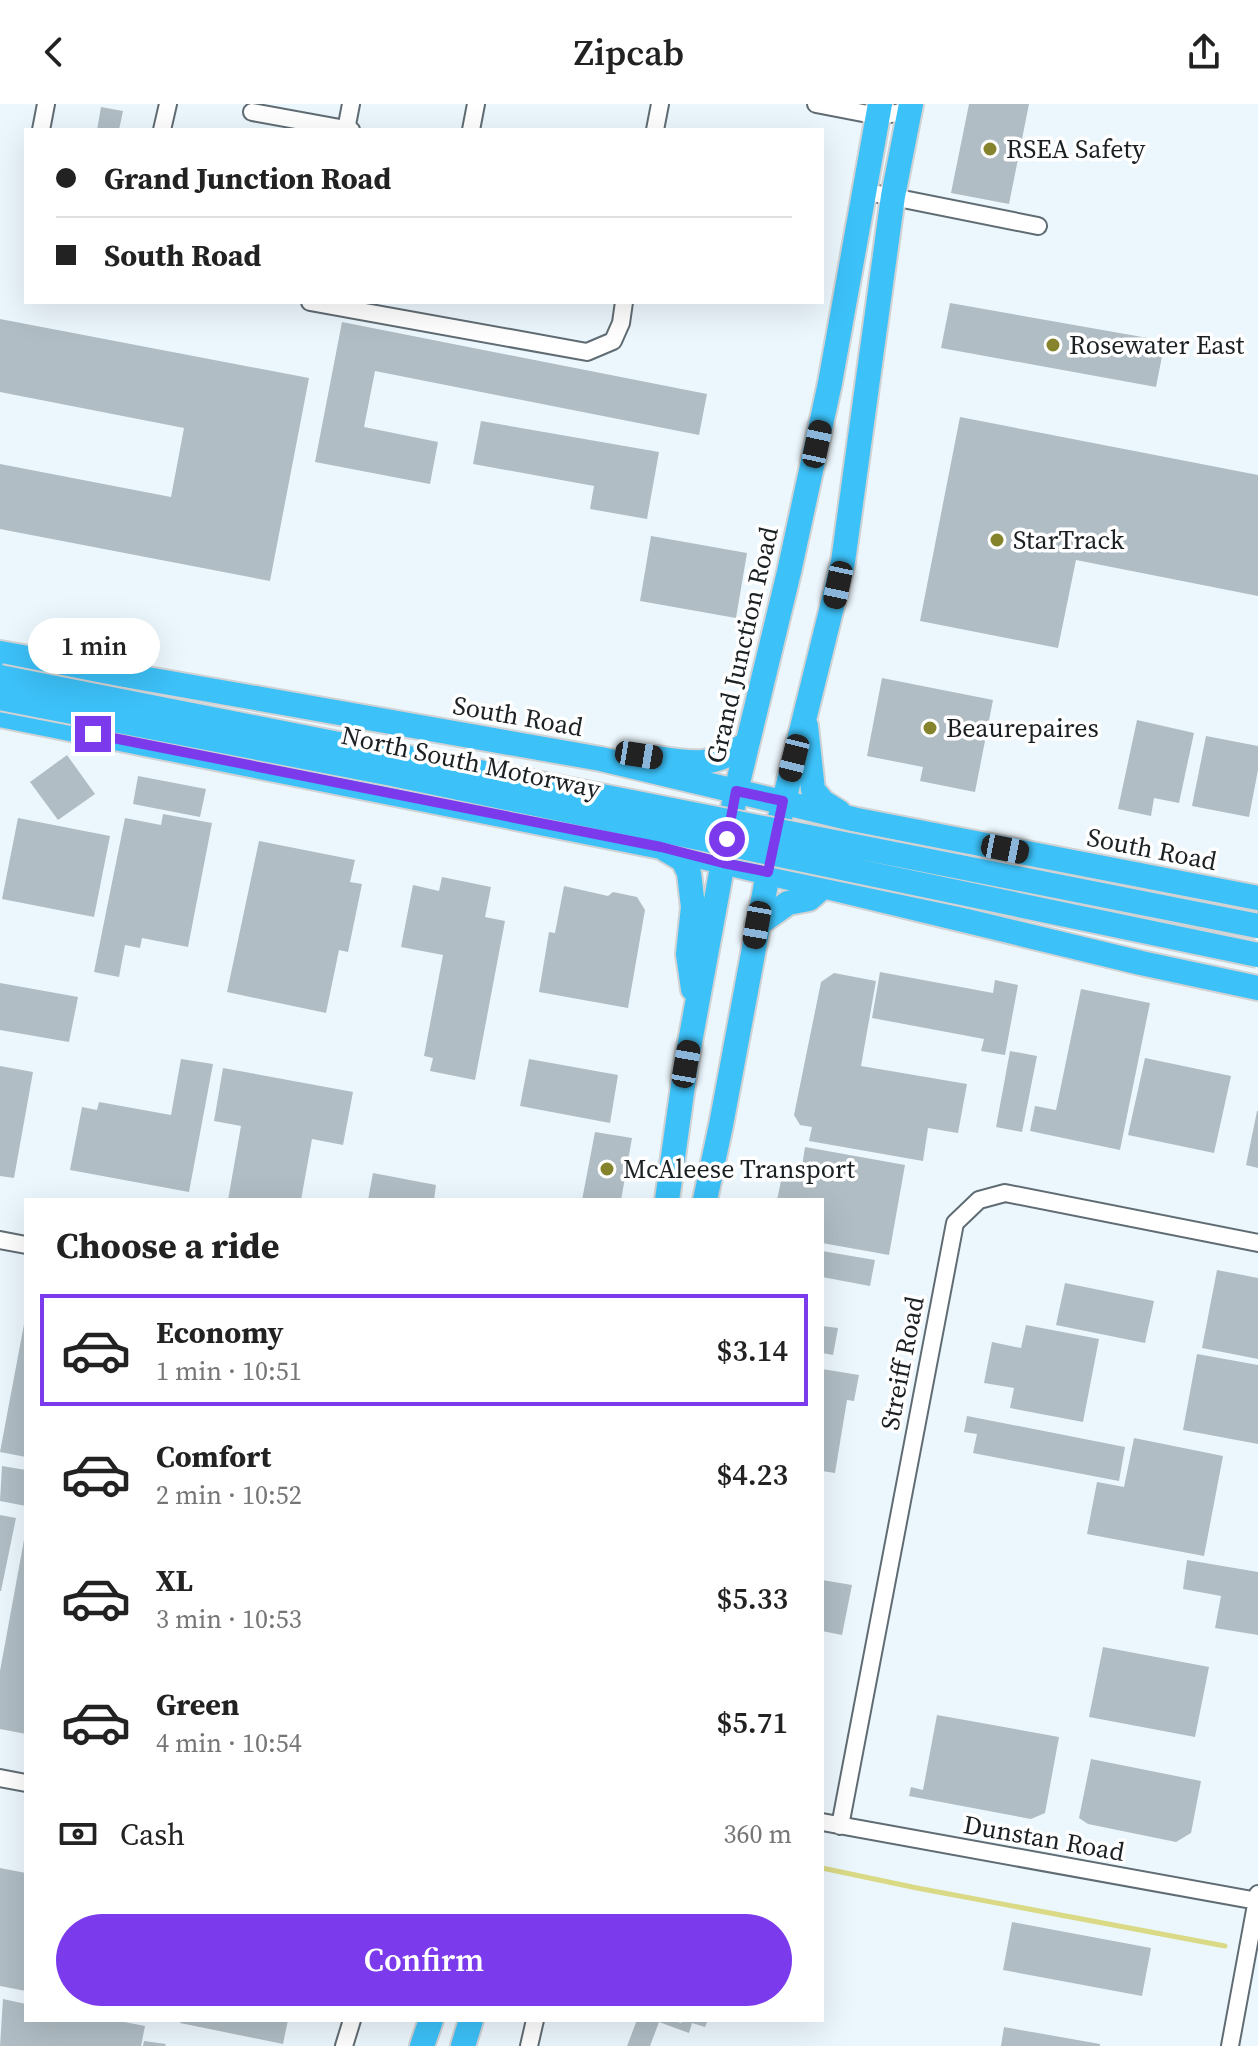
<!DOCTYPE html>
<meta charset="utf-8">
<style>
:root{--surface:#fff;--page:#f2f2f2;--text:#222;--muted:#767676;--line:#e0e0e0;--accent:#7c3aed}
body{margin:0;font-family:"Source Serif 4",serif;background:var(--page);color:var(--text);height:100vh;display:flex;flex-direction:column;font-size:30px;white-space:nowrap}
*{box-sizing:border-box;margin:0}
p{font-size:26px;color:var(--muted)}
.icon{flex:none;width:44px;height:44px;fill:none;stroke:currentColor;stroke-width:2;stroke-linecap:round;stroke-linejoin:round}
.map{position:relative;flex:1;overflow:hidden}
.drawer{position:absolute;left:24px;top:1094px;width:800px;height:824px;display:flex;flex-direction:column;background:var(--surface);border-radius:0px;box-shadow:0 8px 32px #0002}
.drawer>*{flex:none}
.banner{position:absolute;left:24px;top:24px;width:800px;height:176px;border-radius:0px;box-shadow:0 8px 32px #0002;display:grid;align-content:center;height:176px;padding:0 32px;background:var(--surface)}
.end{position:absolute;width:36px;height:36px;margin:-18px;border:10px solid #7c3aed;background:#fff;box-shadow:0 0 0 4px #fff}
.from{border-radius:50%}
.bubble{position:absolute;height:56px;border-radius:28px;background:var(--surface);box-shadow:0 8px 32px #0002;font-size:26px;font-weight:600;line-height:56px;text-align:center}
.car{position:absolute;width:24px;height:48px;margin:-24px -12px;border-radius:10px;box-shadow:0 0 6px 2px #0007;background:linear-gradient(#222 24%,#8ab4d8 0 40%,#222 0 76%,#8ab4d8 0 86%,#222 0)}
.banner b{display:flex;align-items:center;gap:28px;height:76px;font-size:30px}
.banner b+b{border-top:2px solid var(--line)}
.banner i{width:20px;height:20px;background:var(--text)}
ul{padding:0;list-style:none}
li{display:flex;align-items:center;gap:24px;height:112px;margin:0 16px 12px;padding:0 16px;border:4px solid transparent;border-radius:0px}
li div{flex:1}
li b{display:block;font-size:30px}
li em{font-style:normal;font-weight:600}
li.active{border-color:var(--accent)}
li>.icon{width:72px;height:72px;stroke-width:1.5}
h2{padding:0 32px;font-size:36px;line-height:96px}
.pay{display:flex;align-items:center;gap:20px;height:88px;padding:0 32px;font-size:30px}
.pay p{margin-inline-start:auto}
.cta{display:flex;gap:16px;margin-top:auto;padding:16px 32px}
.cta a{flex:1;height:92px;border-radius:48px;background:var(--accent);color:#fff;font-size:32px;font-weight:600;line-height:92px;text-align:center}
header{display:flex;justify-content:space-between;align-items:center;height:104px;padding:0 32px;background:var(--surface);font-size:36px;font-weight:600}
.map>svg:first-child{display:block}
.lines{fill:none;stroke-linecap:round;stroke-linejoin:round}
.stream{stroke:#d9d986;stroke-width:5}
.building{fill:#b0bdc4}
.minor-casing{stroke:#606c73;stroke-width:20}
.highway-casing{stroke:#d1d2d3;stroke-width:28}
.minor{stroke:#fff;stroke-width:16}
.highway{stroke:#3cc1f8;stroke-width:24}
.highway-bridge-casing{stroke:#d1d2d3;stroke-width:28;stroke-linecap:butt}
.highway-bridge{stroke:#3cc1f8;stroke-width:24}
.route{stroke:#7c3aed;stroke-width:10}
.poi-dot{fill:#85842d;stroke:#fff;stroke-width:3}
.labels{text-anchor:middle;stroke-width:7;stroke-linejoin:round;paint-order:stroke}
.poi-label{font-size:26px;fill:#1b2023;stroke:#fff;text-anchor:start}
.street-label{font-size:26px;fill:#1b2023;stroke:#fff}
</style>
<header><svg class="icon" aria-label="back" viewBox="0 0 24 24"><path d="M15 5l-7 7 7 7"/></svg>Zipcab<svg class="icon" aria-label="share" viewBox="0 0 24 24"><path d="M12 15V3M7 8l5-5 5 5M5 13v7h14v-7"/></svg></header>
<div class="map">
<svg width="1258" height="1942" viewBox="0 0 1258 1942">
<rect width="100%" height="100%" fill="#ecf7fd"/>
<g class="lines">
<path class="stream" d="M822,1764L917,1784L1225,1842"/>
</g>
<path class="building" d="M969,0H1029L1009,100L951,89Z
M101,3L123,7L119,26H97Z
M950,199L1165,237L1156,283L941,244Z
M0,215L309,274L270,477L0,425V360L171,393L184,324L0,288Z
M342,218L707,290L699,331L375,267L364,323L438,338L430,380L315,358Z
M960,313L1258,371V492L1076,456L1058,544L920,517Z
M481,317L659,348L647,415L590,405L594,382L473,360Z
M651,432L747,449L736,514L640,497Z
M882,574L993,596L975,688L920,677L923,663L867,652Z
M1137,616L1194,629L1179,699L1154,694L1151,712L1118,705Z
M1206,632L1258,642V666L1249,713L1192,702Z
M67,651L95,690L58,716L30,678Z
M138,672L206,685L200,713L133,700Z
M163,710L212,719L188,843L142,834L140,844L125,841L119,873L94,868L125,714L161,721Z
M18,714L110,732L94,813L2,795Z
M259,737L355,756L350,778L362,780L348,848L339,846L326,909L227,888Z
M442,773L491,783L485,813L505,817L475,976L430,967L433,954L424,952L443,851L401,843L413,781L439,787Z
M564,782L608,792L613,788L637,793L645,806L628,904L539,888L549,828L555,829Z
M880,868L993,889L995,876L1018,881L1005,951L981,947L984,935L872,914Z
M834,869L876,877L861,962L967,980L958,1029L928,1024L923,1057L809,1037L812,1023L800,1021L794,1011L821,878Z
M0,879L78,893L69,938L0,926Z
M1081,885L1150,899L1120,1046L1030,1027L1035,1002L1056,1006Z
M1010,947L1037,952L1022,1028L996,1023Z
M1145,954L1231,972L1214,1049L1128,1031Z
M181,955L213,960L189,1088L70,1066L82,1003L97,1006L99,998L171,1011Z
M529,955L618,971L610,1019L520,1002Z
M0,962L33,968L14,1074L0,1072Z
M223,964L353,988L343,1041L312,1035L301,1096H228L241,1022L214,1017Z
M1257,1007H1258V1064L1246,1061Z
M595,1028L632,1034L621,1096H582Z
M805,1043L905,1061L889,1151L822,1139V1096H777L782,1072L800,1075Z
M373,1069L436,1081L434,1096H368Z
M822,1147L875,1156L870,1182L822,1173Z
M1217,1166L1258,1174V1255L1202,1244Z
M1065,1179L1154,1197L1145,1239L1056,1221Z
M25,1215H26V1353L0,1348Z
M1026,1221L1099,1235L1083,1318L1010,1304L1014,1284L984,1279L992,1238L1021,1244Z
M822,1222L838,1224L833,1251L822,1249Z
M1197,1250L1258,1261V1340L1183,1326Z
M822,1265L859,1271L854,1297L847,1296L835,1369L822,1367Z
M967,1312L1125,1343L1119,1377L973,1349L977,1330L964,1328Z
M1134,1334L1223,1352L1204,1452L1087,1430L1097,1378L1124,1383Z
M2,1362L26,1366V1402L0,1397Z
M0,1411L16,1414L1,1487H0Z
M24,1436H26V1630L0,1625V1567Z
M1187,1456L1258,1468V1531L1215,1524L1221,1492L1183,1485Z
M822,1476L852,1481L842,1531L822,1527Z
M1103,1543L1209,1563L1195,1633L1089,1613Z
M937,1611L1059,1633L1045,1709L1031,1715L909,1692L911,1683L923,1686Z
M1091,1655L1201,1677L1191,1729L1176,1738L1088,1720L1079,1714Z
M0,1764L26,1769V1887L0,1882Z
M1012,1818L1151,1844L1142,1892L1003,1866Z
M3,1895L26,1900V1916H114L145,1922L141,1942H0Z
M181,1916H288L283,1940L180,1919Z
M637,1916H672L681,1919L682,1916H708L705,1923L692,1919L689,1929L659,1918L650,1942H627Z
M1004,1923L1100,1940V1942H1001Z
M144,1937L166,1940L165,1942H143Z"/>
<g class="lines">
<defs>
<path id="minor" d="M816,0L878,12L909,7
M252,8L351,26
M41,26L46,0
M162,26L168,0
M346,26L351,0
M471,26L476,0
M655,26L660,0
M863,87L1038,122
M310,198L587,248L613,237L621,219L624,198
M0,1136L26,1141
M0,1674L26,1679
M822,1718L1257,1797
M840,1722L955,1119L979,1096L1005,1089L1258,1139
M344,1942L352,1916
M529,1942L535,1916
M1230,1942L1258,1790"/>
<path id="highway" d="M0,549L601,655L857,716L1258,794
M0,611L661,743L1141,859L1258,884
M806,622L813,686L823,698L839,708
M657,654C694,660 714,663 746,640
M780,713L843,458L893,92L911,0
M666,746L683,756L689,769L693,803L688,850L693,885
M757,821L788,799L809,795L824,782
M667,1096L686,960L736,687L789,468L830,279L880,0
M705,1096L721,1021L771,753
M422,1942L431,1916
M463,1942L471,1916"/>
</defs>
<use href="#minor" class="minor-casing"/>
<use href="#highway" class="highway-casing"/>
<use href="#minor" class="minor"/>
<use href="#highway" class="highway"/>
<defs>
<path id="highway-bridge" d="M0,573L1258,822
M0,594L392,670L1258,851"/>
</defs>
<use href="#highway-bridge" class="highway-bridge-casing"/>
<use href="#highway-bridge" class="highway-bridge"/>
</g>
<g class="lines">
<path class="route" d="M93,630L661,743L723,759L768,768L783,697L736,687L727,735"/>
</g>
<g class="poi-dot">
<circle cx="990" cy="45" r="8"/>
<circle cx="1053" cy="241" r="8"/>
<circle cx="997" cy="436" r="8"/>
<circle cx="930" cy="624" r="8"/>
<circle cx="607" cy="1065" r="8"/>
</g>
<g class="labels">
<g class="poi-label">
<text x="1006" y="54">RSEA Safety</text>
<text x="1069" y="250">Rosewater East</text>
<text x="1013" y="445">StarTrack</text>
<text x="946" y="633">Beaurepaires</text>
<text x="623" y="1074">McAleese Transport</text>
</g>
<g class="street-label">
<text transform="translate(742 541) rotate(-77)" y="9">Grand Junction Road</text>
<text transform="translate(518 612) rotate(10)" y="9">South Road</text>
<text transform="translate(471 658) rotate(12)" y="9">North South Motorway</text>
<text transform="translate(1152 745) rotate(11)" y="9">South Road</text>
<text transform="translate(902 1259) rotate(-79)" y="9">Streiff Road</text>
<text transform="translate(1044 1734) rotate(10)" y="9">Dunstan Road</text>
</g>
</g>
</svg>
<i class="end from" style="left:727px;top:735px"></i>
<i class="end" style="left:93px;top:630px"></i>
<div class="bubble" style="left:28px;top:514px;width:132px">1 min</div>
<i class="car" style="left:817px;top:340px;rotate:12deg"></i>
<i class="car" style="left:838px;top:481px;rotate:192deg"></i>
<i class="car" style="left:639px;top:651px;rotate:99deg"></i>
<i class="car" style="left:794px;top:654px;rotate:194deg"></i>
<i class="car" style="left:1005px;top:745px;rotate:101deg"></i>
<i class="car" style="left:757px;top:821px;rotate:190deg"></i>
<i class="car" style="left:686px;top:960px;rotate:10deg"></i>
<div class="banner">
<b><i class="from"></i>Grand Junction Road</b>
<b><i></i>South Road</b>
</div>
<section class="drawer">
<h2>Choose a ride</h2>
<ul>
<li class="active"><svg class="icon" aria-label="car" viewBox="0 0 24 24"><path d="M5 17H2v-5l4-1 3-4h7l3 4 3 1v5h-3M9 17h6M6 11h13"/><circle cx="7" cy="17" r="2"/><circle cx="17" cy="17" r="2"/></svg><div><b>Economy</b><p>1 min · 10:51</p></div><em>$3.14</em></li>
<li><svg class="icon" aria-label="car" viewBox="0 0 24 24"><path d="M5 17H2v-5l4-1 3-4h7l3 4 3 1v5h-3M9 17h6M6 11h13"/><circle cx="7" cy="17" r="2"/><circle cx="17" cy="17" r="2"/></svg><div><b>Comfort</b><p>2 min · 10:52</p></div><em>$4.23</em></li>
<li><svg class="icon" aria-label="car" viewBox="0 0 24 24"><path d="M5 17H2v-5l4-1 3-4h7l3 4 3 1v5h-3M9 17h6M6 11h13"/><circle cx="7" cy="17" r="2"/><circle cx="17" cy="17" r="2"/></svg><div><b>XL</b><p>3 min · 10:53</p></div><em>$5.33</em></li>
<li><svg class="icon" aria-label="car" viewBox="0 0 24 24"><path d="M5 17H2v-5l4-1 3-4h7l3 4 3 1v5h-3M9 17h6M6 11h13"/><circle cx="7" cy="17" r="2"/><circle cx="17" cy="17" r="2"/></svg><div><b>Green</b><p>4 min · 10:54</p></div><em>$5.71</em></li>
</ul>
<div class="pay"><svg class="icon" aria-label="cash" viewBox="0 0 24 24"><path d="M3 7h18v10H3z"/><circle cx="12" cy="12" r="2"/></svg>Cash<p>360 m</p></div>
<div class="cta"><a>Confirm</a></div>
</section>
</div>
